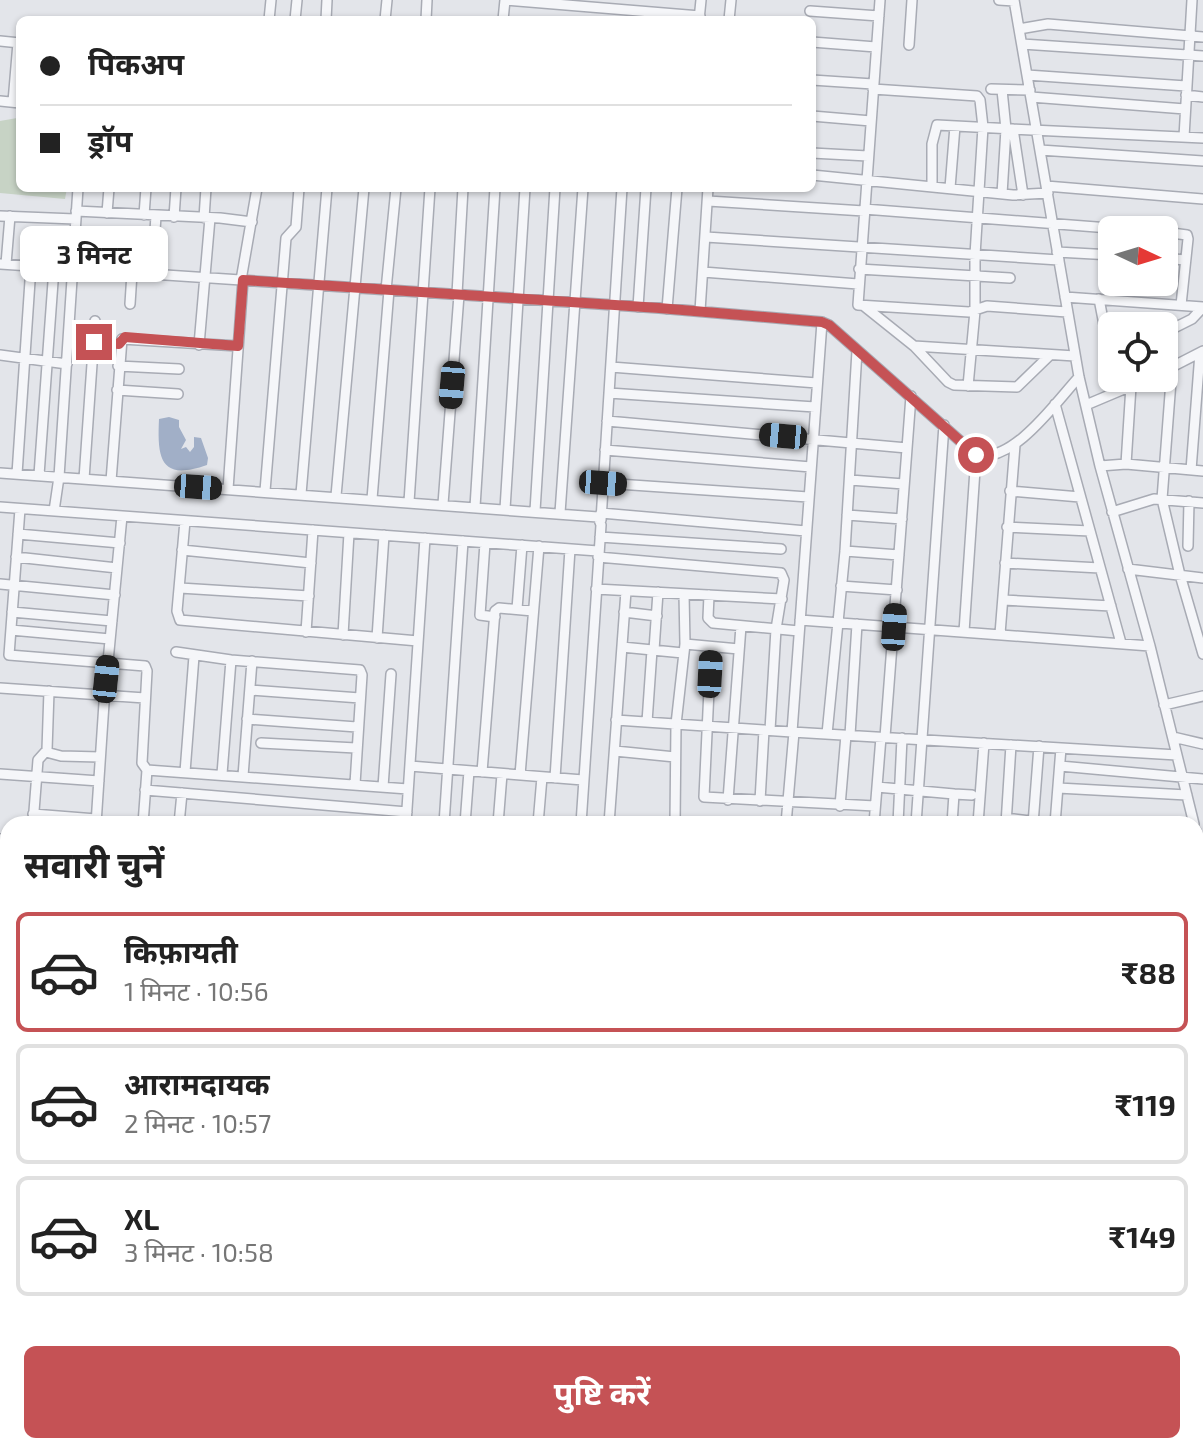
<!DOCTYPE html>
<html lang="hi">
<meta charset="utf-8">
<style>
:root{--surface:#fff;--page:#f6f6f6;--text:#222;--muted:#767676;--line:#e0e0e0;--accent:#c55255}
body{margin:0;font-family:"Exo 2","Noto Sans Devanagari",sans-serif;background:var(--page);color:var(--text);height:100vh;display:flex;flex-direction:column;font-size:30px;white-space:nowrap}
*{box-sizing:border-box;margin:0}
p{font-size:26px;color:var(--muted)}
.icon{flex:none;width:44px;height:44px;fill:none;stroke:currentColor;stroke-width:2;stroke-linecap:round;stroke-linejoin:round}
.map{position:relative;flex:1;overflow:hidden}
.panel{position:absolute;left:0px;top:816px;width:1204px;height:638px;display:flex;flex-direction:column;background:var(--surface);border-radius:24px 24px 0 0;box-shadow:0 2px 6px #0004}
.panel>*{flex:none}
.guide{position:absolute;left:16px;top:16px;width:800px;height:176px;border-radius:12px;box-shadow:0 2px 6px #0004;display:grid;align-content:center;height:176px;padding:0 24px;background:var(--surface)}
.needle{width:52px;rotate:94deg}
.tools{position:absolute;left:1098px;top:216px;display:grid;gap:16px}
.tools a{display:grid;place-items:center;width:80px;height:80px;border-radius:12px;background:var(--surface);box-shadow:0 2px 6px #0004;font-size:40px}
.end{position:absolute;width:36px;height:36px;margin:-18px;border:10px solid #c55255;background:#fff;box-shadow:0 0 0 4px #fff}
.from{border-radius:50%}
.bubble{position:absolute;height:56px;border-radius:12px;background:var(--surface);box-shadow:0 2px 6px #0004;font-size:26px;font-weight:700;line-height:56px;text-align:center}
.car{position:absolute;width:24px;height:48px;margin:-24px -12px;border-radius:10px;box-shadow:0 0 6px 2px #0007;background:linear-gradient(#222 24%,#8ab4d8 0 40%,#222 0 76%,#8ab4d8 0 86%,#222 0)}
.guide b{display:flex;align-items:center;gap:28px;height:76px;font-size:30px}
.guide b+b{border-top:2px solid var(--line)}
.guide i{width:20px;height:20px;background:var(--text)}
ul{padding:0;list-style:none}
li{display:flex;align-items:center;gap:24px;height:120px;margin:0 16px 12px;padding:0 8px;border:4px solid var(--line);border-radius:12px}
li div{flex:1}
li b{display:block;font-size:30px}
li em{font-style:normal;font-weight:700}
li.active{border-color:var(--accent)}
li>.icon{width:72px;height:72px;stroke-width:1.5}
h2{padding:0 24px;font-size:36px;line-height:96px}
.action{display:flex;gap:16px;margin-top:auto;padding:16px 24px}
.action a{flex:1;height:92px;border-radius:12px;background:var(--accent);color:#fff;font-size:32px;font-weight:700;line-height:92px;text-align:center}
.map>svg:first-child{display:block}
.green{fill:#c7d3c5}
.water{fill:#a1afc7}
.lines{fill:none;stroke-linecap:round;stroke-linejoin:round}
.minor-casing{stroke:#a8abb4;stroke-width:12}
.minor{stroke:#f5f6f9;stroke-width:9}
.route{stroke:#c55255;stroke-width:10}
</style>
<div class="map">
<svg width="1203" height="1453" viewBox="0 0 1203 1453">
<rect width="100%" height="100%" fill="#e3e5ea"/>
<path class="green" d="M17,118L20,120V188H67L65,199L0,193V121Z"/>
<path class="water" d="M169,417L179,420V427L186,440L181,449L186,447L190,452L194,447V437L201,438L208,458L207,465C161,481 157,460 159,419Z"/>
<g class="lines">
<defs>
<path id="minor" d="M506,0L700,16
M880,0L858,305L969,312L987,306L1067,312
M999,0L1014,1
M1014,0L1079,377L1100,466L1150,646L1194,824
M810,11L879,16
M269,20L271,0
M295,20L297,0
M326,20L327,0
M385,20L387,0
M426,20L427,0
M503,20L505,0
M699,20L701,0
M729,20L731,0
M1019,29L1048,24L1203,37
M0,41L20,43
M812,42L876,47
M1022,44L1203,56
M909,45L912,0
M1027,75L1186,86
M812,80L873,84
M873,89L977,96L980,100L983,127L975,255V311L968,386
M991,89L1030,90
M1186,95L1203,97
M1031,97L1185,109
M0,101L20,103
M13,102L18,43
M812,116L871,121
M1184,137L1192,0
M1040,150L1203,161
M812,153L868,156
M812,175L1013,195L1048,193
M1046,186L1203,199
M932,187V144L937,125L1013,129
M950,188L955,126
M1002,194L1006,129L1002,90
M1023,195L1013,129L1203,138
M708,201L864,211
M864,209L1135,230
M76,211L220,218L252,222
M107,213L109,188
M144,215L146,188
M0,216L75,219
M174,217L176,188
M204,218L206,188
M1164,232L1187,235L1188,239L1181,305
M706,237L1059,260
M1057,252L1112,255
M1164,258L1185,260
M0,264L659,308L822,322L829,325L976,455C1013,464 1056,402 1079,377
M6,264L10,216
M859,269L1010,278
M703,272L858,284
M152,274L156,216
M241,280L257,188
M386,290L396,188
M457,294L463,188
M1065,297L1203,307
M1099,299L1112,366
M130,304L132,273
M864,306L914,346L1075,356
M638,307L646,188
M667,309L677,188
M700,311L708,188
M822,322L792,732L1177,755
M1164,333L1192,319L1203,307
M94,342L119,344
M199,345L210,218
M914,346L948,382L954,385L1017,387L1050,355
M0,355L67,364
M118,366L179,369
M611,367L817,383
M1172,368L1162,499L1180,575L1203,654
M1164,371L1203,351
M117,390L178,394
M609,393L815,407
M1055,404L1121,643
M1086,405L1150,378
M607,421L907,448
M605,450L811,467
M1126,464L1131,386
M1100,466L1126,464L1203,471
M1191,470L1200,353
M0,473L598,517L601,525L581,824
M17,474L31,266
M39,475L54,268
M84,479L95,321
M850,480L904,484
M111,481L122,339L238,346
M603,483L808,497
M228,489L243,280
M265,491L286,238L296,227L299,188
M1010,491L1080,497
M301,494L327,188
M336,496L364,188
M372,499L389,290
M409,502L430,188
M443,504L459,295
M0,507L598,551
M475,507L495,188
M20,509L9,655L145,666L147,671L142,763L147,770L408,789
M505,509L525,188
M54,511L59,477L78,188
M535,511L555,188
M1112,512L1154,499L1203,503
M560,513L583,188
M601,513L806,531
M847,515L902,519
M601,520L622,188
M185,521L177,611L180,620L418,641
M1007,527L1090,531
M18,534L120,543
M600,537L781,549
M485,543L480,615L495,617
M1188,546L1189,501
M182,550L311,563
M845,551L899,555
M16,557L117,568
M598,557L781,573L784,580L776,629L770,730
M1005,563L1100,568
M1128,569L1203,578
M0,584L115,595
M841,586L897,590
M180,588L309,596
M596,589L782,599
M709,595L708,618L713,623L799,631
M1003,600L1111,606
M517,609L522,545
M12,612L112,621
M624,612L657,616
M800,620L1150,646
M11,630L110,639
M306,632L313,530
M964,632L976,455
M1000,634L1015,445
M343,635L349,533
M377,638L384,535
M685,644L739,649
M622,647L683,653
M711,647L704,797L875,806
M654,650L658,592
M176,652L231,660L360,670L362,675L355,784
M0,688L145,698
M250,690L360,698
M1164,705L1203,696
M247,719L357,727
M616,720L792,732
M647,722L652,650
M827,734L845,551L857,351
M850,735L857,624
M885,737L911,396
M1173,737L1203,744
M261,743L356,748
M615,751L675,757
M46,752L61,756L100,757
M410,766L583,780
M1060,766L1203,779
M185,772L194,656
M482,772L495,611L499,608L533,611
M0,774L99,781
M222,774L231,660
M520,775L539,546
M243,776L252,661
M555,778L570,549
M383,787L391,674
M877,787L954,794L952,824
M1058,788L1187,795
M145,790L407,812
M954,794L972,795
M728,800L741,626
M760,801L764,730
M840,806L846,735
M33,814L96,819
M1006,818L1055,824
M33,824L38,760L47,750L49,691
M96,824L104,703L122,516
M143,824L147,770
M179,824L182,793
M406,824L425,538
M444,824L463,541
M465,824L469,771
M498,824L502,774
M538,824L542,777
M609,824L626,591
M675,824L676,724L685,644L684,594
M786,824L794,732
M874,824L881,737
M898,824L902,738
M916,824L944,425
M978,824L984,743
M1006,824L1011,745
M1033,824L1039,746
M1055,824L1061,748
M1196,831L1203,859
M0,839H8
M0,869L8,870
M1196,924H1203
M1196,1041L1203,1042
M0,1050L8,936
M0,1127L8,1128
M1196,1191H1203
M1196,1226H1203
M1196,1302L1203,1307
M0,1321L8,1322
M0,1351L8,1352
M0,1383L8,1384
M1200,1400L1203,1379
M219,1446V1453
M490,1446L568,1453
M3,1453L5,1412
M39,1453V1446
M75,1453V1446
M111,1453L112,1446
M147,1453V1446
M182,1453V1446
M255,1453V1446
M330,1453V1446
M365,1453V1446
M398,1453L399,1446
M425,1453V1446
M451,1453L452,1446
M476,1453L477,1446
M681,1453V1446
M702,1453L703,1446
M739,1453V1446
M777,1453L778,1446
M815,1453V1446
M833,1453V1446
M866,1453V1446
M885,1453V1446
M920,1453L921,1446
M972,1453V1446
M998,1453L999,1446
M1028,1453V1446
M1075,1453V1446
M1138,1453L1139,1446"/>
</defs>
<use href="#minor" class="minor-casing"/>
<use href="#minor" class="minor"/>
</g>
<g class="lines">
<path class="route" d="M94,342L119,344L125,337L238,346L243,280L659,308L822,322L829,325L976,455"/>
</g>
</svg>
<div class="tools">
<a><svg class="needle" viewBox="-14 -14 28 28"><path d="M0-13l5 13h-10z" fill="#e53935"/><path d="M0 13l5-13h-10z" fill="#767676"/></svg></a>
<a><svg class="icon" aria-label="locate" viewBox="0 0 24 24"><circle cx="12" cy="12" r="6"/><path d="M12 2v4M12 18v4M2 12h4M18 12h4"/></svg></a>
</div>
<i class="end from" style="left:976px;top:455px"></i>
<i class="end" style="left:94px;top:342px"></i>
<div class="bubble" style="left:20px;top:226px;width:148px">3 मिनट</div>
<i class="car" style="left:452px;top:385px;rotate:185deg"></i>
<i class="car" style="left:783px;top:436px;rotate:275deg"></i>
<i class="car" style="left:603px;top:483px;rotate:94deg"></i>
<i class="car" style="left:198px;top:487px;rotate:94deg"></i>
<i class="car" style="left:894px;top:627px;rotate:4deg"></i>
<i class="car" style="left:710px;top:674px;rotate:3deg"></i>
<i class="car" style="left:106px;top:679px;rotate:6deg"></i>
<div class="guide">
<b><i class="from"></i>पिकअप</b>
<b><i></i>ड्रॉप</b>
</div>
<section class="panel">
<h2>सवारी चुनें</h2>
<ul>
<li class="active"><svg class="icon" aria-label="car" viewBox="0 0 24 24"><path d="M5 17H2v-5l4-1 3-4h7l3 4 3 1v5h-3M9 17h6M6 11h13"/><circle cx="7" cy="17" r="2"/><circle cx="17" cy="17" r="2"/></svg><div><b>किफ़ायती</b><p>1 मिनट · 10:56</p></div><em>₹88</em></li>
<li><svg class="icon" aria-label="car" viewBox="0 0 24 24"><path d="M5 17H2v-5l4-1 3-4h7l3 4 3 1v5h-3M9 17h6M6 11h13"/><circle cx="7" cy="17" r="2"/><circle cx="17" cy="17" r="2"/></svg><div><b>आरामदायक</b><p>2 मिनट · 10:57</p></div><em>₹119</em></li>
<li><svg class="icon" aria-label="car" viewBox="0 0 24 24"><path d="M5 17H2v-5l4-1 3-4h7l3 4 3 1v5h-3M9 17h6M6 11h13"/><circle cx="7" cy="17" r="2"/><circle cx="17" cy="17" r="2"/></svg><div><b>XL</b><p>3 मिनट · 10:58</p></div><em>₹149</em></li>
</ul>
<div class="action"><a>पुष्टि करें</a></div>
</section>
</div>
